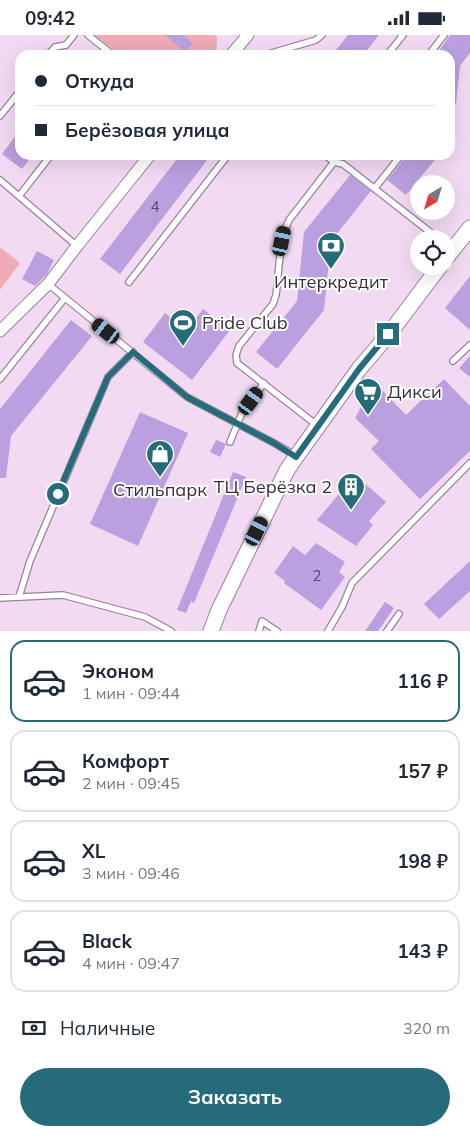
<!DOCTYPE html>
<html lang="ru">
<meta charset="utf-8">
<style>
:root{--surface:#fff;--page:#f6f6f7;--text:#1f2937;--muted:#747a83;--line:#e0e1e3;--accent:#256b79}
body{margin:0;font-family:Mulish,sans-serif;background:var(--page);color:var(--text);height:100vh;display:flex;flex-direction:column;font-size:19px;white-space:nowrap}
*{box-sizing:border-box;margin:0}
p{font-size:16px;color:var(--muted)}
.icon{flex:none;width:28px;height:28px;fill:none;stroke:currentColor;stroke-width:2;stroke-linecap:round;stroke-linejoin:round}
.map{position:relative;height:596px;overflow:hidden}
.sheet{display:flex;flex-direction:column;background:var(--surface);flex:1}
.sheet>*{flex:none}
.guide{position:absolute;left:15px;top:15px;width:440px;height:110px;border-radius:15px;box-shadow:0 5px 20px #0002;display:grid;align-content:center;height:110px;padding:0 20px;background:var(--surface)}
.needle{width:32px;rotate:218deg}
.buttons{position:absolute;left:410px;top:140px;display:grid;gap:10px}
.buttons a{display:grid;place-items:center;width:45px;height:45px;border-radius:50%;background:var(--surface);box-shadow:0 5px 20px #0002;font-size:25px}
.end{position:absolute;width:22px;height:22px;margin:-11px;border:6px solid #256b79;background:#fff;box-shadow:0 0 0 2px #fff}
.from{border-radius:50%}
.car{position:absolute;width:15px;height:30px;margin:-15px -8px;border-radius:6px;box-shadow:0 0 4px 1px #0007;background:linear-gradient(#222 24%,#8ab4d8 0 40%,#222 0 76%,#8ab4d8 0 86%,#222 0)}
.guide b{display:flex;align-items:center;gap:18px;height:48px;font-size:19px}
.guide b+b{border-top:1px solid var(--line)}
.guide i{width:12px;height:12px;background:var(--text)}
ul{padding:9px 0 0;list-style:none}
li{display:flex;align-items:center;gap:15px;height:82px;margin:0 10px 8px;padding:0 10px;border:2px solid var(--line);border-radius:15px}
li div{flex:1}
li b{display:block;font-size:19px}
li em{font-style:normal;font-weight:700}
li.on{border-color:var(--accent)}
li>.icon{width:45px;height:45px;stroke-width:1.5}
.pay{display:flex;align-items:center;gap:12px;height:55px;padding:0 20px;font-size:19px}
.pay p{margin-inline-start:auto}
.primary-button{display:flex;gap:10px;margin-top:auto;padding:10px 20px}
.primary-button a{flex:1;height:58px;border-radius:30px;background:var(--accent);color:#fff;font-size:20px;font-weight:700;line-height:58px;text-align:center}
.status{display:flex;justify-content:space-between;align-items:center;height:35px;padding:0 25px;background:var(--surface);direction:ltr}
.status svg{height:14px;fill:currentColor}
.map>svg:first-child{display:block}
.green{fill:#f0abb5}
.building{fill:#baa0df}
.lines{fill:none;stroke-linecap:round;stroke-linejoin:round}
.lane-casing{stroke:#988299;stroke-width:8}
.street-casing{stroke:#988299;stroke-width:13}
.secondary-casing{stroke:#988299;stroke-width:17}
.lane{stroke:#fff;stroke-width:5.5}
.street{stroke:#fff;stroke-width:11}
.secondary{stroke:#fff;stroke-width:15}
.route{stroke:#256b79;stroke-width:6}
.labels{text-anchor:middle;stroke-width:4;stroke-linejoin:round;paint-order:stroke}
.number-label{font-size:15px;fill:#574a60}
.poi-label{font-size:18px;fill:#362d36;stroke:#fff}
</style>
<div class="status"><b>09:42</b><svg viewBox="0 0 49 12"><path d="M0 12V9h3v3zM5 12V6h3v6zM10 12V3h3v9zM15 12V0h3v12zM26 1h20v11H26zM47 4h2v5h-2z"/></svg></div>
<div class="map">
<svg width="470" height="596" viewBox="0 0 470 596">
<rect width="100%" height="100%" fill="#f2daf3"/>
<path class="green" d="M95,0H214L217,2V9L216,20H120Z
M0,212L20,228L0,255Z"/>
<path class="building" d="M165,0H183L193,8L185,17Z
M348,0H379L363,20H332Z
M450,0H470V18L460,31L456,69H450V20H436Z
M20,95V120H33L22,134L2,119Z
M180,120H211L120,239L100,224Z
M406,120H439L406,160L387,145L405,123Z
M350,140L371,156L331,206L324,275L277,334L256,317L297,266L304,197Z
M37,216L54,225L47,239L35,251L22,244Z
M470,241V295L445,273Z
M203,274L230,295L192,345L143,307L165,278L187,295Z
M71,285L92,301L11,401L6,443H0V374Z
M470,321V342L459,333Z
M444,344L470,371V416L420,464L371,414L379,406L355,383L361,372L372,359L382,355L406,380Z
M140,377L188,398L138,511L90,489Z
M216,405L226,409L220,422L210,417Z
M233,437L246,442L194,568L191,566L186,578L177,575Z
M355,440L386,467L369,486L373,490L356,511L317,485Z
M316,508L345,527L339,537L345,542L321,575L284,548L285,546L274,538L293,511L305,520Z
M470,526V556L439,584L424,569Z
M385,567L394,573L378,596H365Z"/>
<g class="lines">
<defs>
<path id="lane" d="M88,0L113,20
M48,20L55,12L66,10L74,0
M265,20L316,5L322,0
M387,20L403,0
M431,20V17L444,0
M0,81L20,56
M325,120L334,127
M0,145L77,211
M375,153L401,120
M19,161L51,120
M129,247L228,120
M48,249L187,362L274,408L296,421
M453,326L470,310
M0,344L65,263
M318,391L237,328L236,320L239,311L273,269L276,260C279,236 279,207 289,185L334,127L343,129L430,197L436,204
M230,407L242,378L264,348
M19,562L30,526L108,342L133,317
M0,563L63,560L145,582L171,596
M259,596L262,586L277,596
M328,596L342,572L352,548L470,428
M387,596L399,579"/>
<path id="street" d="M231,20L248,0
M0,296L48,249L77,211L150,120"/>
<path id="secondary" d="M446,223L470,193
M211,596L219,575L287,435L296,422L359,334L389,299L440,231"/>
</defs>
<use href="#lane" class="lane-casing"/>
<use href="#street" class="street-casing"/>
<use href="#secondary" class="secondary-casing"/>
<use href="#lane" class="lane"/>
<use href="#street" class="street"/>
<use href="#secondary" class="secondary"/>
</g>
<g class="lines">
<path class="route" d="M58,459L108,342L133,317L187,362L274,408L296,422L359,334L388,299"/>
</g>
<defs>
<symbol id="bank-pin" viewBox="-11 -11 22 30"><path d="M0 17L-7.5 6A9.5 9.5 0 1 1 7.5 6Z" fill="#256b79" stroke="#fff"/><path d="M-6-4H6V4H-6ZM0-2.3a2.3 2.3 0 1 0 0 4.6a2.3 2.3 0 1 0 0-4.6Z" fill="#fff"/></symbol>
<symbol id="stadium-pin" viewBox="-11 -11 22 30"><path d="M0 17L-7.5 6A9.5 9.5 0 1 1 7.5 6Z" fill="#256b79" stroke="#fff"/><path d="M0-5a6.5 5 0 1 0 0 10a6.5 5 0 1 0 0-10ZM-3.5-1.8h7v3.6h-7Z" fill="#fff"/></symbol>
<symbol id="supermarket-pin" viewBox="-11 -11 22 30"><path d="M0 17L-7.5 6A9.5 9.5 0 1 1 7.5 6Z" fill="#256b79" stroke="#fff"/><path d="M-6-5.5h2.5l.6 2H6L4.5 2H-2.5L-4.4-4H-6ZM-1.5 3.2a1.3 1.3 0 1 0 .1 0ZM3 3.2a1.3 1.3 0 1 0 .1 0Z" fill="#fff"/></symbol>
<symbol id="shop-pin" viewBox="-11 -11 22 30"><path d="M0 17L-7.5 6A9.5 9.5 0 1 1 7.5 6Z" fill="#256b79" stroke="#fff"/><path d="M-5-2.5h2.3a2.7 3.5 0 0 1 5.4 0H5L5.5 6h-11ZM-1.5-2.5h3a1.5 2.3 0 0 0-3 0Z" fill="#fff"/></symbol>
<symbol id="building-pin" viewBox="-11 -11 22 30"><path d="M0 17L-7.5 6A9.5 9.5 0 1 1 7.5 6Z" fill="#256b79" stroke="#fff"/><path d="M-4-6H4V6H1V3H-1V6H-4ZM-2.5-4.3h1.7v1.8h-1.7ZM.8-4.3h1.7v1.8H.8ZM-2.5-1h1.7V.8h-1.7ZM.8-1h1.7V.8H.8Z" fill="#fff"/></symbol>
</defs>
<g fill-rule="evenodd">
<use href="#bank-pin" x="315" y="195" width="32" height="43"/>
<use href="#stadium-pin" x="167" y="272" width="32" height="43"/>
<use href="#supermarket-pin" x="352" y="341" width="32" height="43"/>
<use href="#shop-pin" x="144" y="403" width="32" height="43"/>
<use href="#building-pin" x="335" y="436" width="32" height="43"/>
</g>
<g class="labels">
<g class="number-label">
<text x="155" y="177">4</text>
<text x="317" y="546">2</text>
</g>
<g class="poi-label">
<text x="331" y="253">Интеркредит</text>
<text x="202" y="294" text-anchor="start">Pride Club</text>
<text x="387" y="363" text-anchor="start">Дикси</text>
<text x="332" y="458" text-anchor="end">ТЦ Берёзка 2</text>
<text x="160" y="461">Стильпарк</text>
</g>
</g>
</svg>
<div class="buttons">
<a><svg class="needle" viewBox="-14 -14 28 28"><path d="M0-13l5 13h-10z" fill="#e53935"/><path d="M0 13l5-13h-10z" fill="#747a83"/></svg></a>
<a><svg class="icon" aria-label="locate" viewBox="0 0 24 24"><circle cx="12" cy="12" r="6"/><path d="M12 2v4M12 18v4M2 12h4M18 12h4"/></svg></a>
</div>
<i class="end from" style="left:58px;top:459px"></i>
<i class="end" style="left:388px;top:299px"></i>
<i class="car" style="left:282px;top:206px;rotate:12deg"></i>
<i class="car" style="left:106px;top:296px;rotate:308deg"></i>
<i class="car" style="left:251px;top:366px;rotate:36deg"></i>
<i class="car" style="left:257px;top:496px;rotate:26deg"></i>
<div class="guide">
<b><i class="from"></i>Откуда</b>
<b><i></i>Берёзовая улица</b>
</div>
</div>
<section class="sheet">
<ul>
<li class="on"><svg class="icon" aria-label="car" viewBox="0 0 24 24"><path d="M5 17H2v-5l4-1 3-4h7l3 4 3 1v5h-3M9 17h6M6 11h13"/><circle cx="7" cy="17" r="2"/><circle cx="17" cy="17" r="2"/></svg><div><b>Эконом</b><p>1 мин · 09:44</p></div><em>116 ₽</em></li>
<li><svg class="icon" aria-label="car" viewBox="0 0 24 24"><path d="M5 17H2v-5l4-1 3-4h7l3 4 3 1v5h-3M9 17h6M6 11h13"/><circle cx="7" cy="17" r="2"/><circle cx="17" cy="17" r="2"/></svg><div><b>Комфорт</b><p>2 мин · 09:45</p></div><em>157 ₽</em></li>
<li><svg class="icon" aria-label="car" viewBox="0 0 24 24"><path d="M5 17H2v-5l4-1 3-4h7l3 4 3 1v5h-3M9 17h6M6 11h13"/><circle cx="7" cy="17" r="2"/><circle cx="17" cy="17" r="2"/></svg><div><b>XL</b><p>3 мин · 09:46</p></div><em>198 ₽</em></li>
<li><svg class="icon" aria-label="car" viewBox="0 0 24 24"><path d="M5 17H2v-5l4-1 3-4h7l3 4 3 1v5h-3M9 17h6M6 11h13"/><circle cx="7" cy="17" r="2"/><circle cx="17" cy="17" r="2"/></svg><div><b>Black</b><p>4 мин · 09:47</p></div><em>143 ₽</em></li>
</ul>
<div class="pay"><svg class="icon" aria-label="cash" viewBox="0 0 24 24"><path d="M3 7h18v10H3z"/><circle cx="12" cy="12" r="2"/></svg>Наличные<p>320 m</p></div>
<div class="primary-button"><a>Заказать</a></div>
</section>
